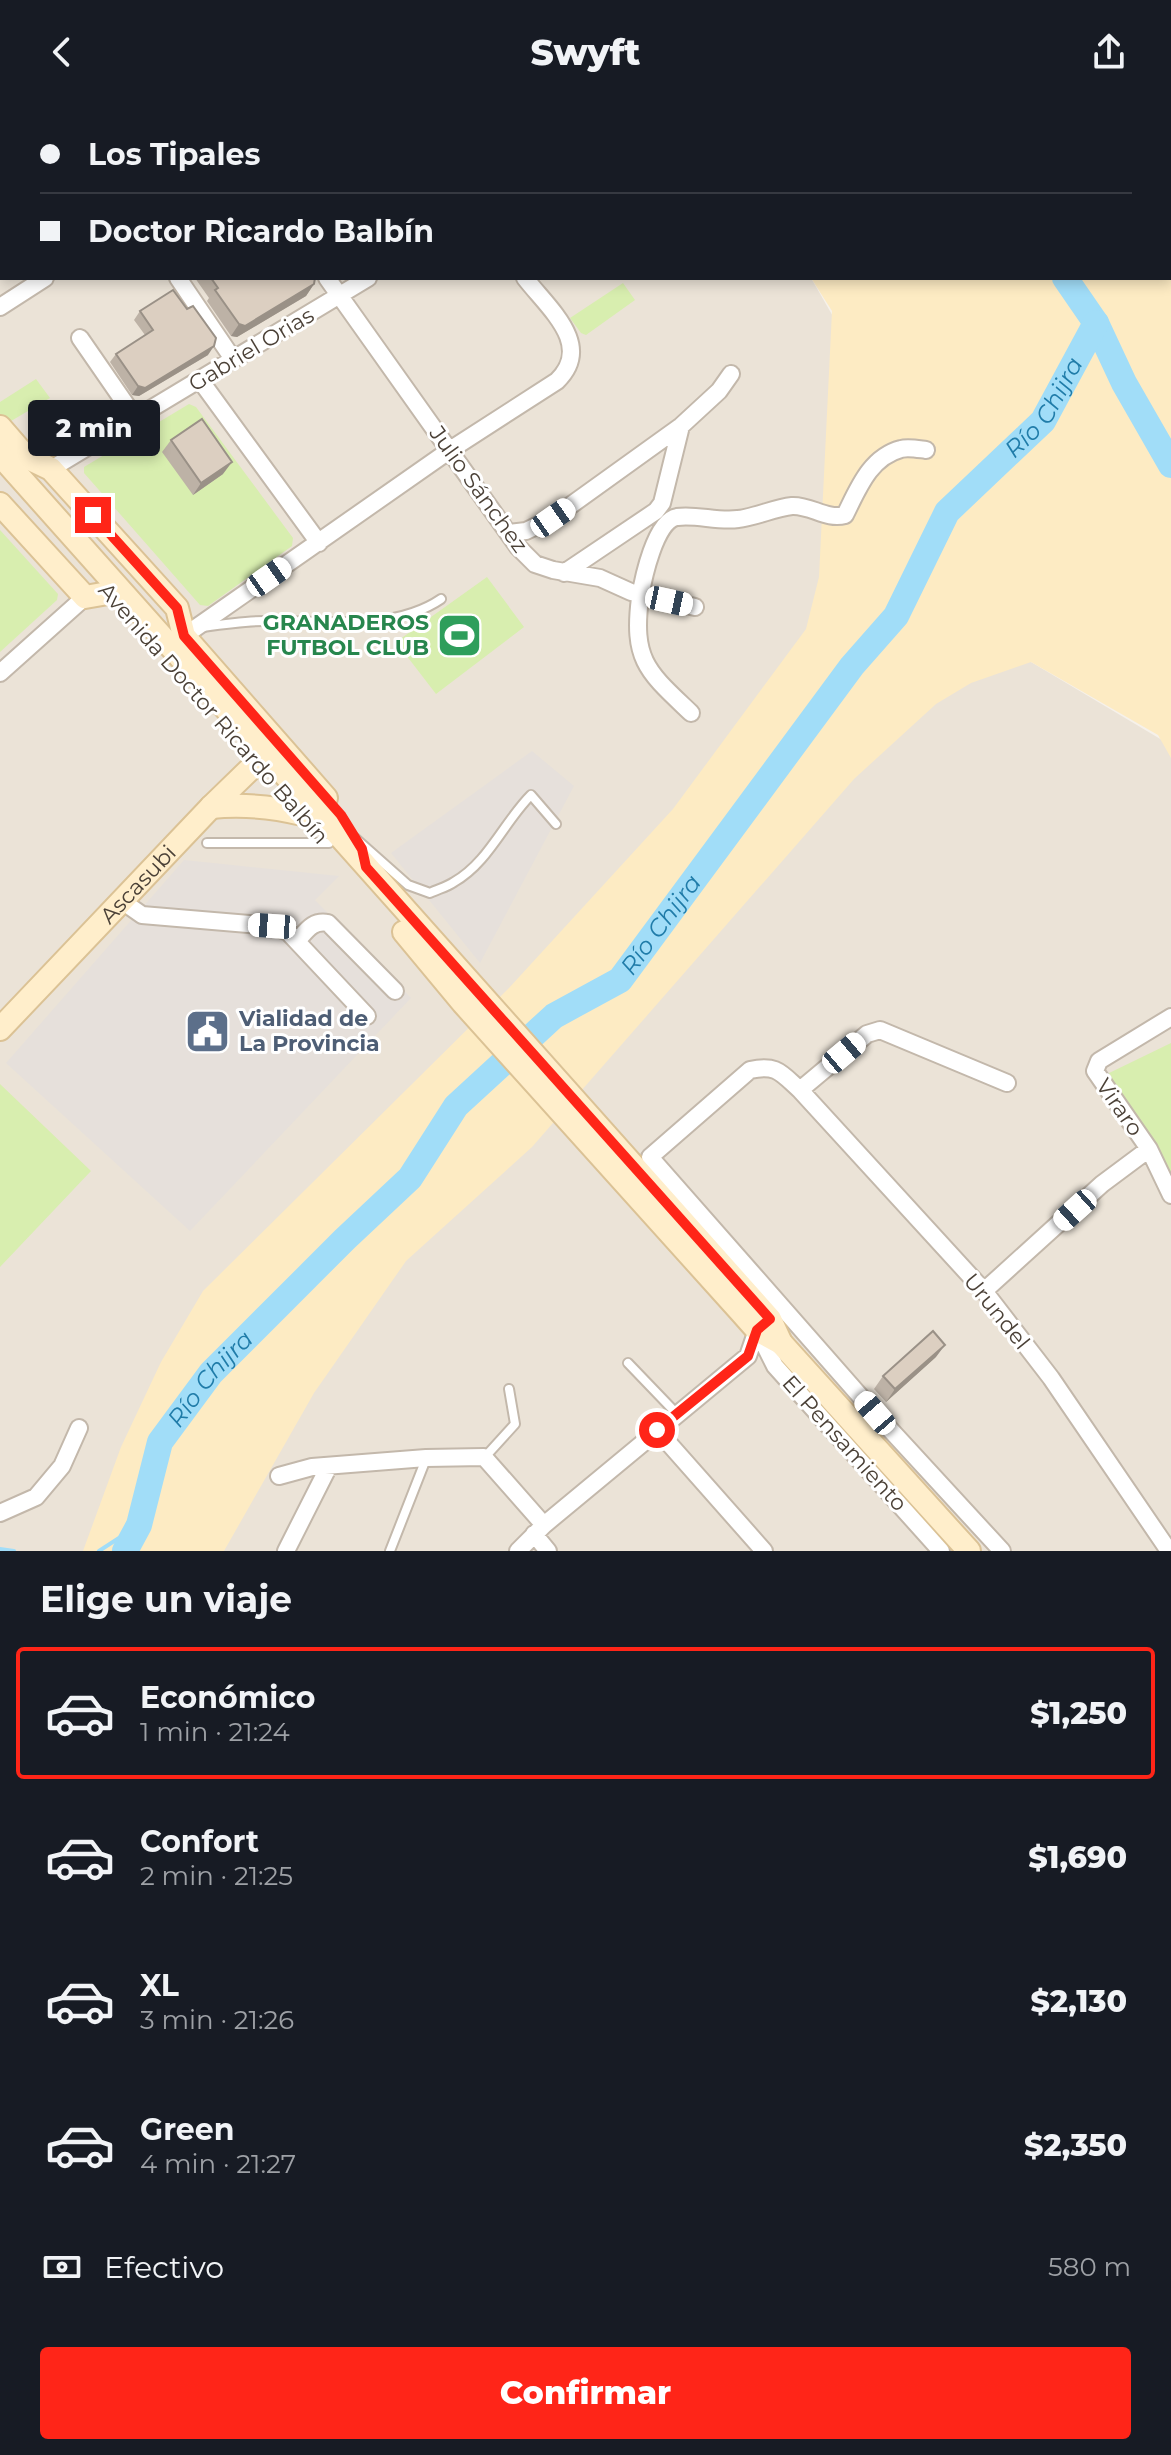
<!DOCTYPE html>
<html lang="es">
<meta charset="utf-8">
<style>
:root{--surface:#171b24;--page:#242831;--text:#f1f3f6;--muted:#9ea1a6;--line:#363941;--accent:#ff2518}
body{margin:0;font-family:Montserrat,sans-serif;background:var(--page);color:var(--text);height:100vh;display:flex;flex-direction:column;font-size:30px;white-space:nowrap}
*{box-sizing:border-box;margin:0}
p{font-size:26px;color:var(--muted)}
.icon{flex:none;width:44px;height:44px;fill:none;stroke:currentColor;stroke-width:2;stroke-linecap:round;stroke-linejoin:round}
.map{position:relative;height:1447px;overflow:hidden}
.drawer{display:flex;flex-direction:column;background:var(--surface);flex:1}
.drawer>*{flex:none}
.banner{position:absolute;left:0px;top:0px;width:1172px;height:176px;box-shadow:0 4px 12px #0003;display:grid;align-content:center;height:176px;padding:0 40px;background:var(--surface)}
.end{position:absolute;width:36px;height:36px;margin:-18px;border:10px solid #ff2518;background:#fff;box-shadow:0 0 0 4px #fff}
.from{border-radius:50%}
.bubble{position:absolute;height:56px;border-radius:8px;background:var(--surface);box-shadow:0 4px 12px #0003;font-size:26px;font-weight:800;line-height:56px;text-align:center}
.car{position:absolute;width:24px;height:48px;margin:-24px -12px;border-radius:10px;box-shadow:0 0 6px 2px #0007;background:linear-gradient(#fff 24%,#345 0 40%,#fff 0 76%,#345 0 86%,#fff 0)}
.banner b{display:flex;align-items:center;gap:28px;height:76px;font-size:30px}
.banner b+b{border-top:2px solid var(--line)}
.banner i{width:20px;height:20px;background:var(--text)}
ul{padding:0;list-style:none}
li{display:flex;align-items:center;gap:24px;height:132px;margin:0 16px 12px;padding:0 24px;border:4px solid transparent;border-radius:8px}
li div{flex:1}
li b{display:block;font-size:30px}
li em{font-style:normal;font-weight:800}
li.current{border-color:var(--accent)}
li>.icon{width:72px;height:72px;stroke-width:1.5}
h2{padding:0 40px;font-size:36px;line-height:96px}
.pay{display:flex;align-items:center;gap:20px;height:88px;padding:0 40px;font-size:30px}
.pay p{margin-inline-start:auto}
.primary-button{display:flex;gap:16px;margin-top:auto;padding:16px 40px}
.primary-button a{flex:1;height:92px;border-radius:8px;background:var(--accent);color:#fff;font-size:32px;font-weight:800;line-height:92px;text-align:center}
header{display:flex;justify-content:space-between;align-items:center;height:104px;padding:0 40px;background:var(--surface);font-size:36px;font-weight:800}
.map>svg:first-child{display:block}
.residential{fill:#ebe3d7}
.industrial{fill:#e6e0db}
.green{fill:#d8eeaf}
.sand{fill:#fdebc3}
.lines{fill:none;stroke-linecap:round;stroke-linejoin:round}
.stream{stroke:#a1ddf8;stroke-width:4}
.river{stroke:#a1ddf8;stroke-width:26}
.lane-casing{stroke:#c3b8ab;stroke-width:12}
.street-casing{stroke:#c3b8ab;stroke-width:20}
.secondary-casing{stroke:#dbc295;stroke-width:26}
.lane{stroke:#fff;stroke-width:8}
.street{stroke:#fff;stroke-width:16}
.secondary{stroke:#ffeecb;stroke-width:22}
.wall{fill:#bdb2a6}
.shaded-wall{fill:#9a9187}
.building{fill:#dccfc1;stroke:#9a9187;stroke-width:2}
.route{stroke:#ff2518;stroke-width:10}
.labels{text-anchor:middle;stroke-width:6;stroke-linejoin:round;paint-order:stroke}
.street-label{font-size:22px;fill:#4b4137;stroke:#fff}
.leisure-label{font-size:22px;font-weight:bold;fill:#27864d;stroke:#fff;text-anchor:end}
.service-label{font-size:22px;font-weight:bold;fill:#4e5e75;stroke:#fff;text-anchor:start}
.water-label{font-size:24px;font-style:italic;fill:#207ca9;stroke:#fff}
</style>
<header><svg class="icon" aria-label="back" viewBox="0 0 24 24"><path d="M15 5l-7 7 7 7"/></svg>Swyft<svg class="icon" aria-label="share" viewBox="0 0 24 24"><path d="M12 15V3M7 8l5-5 5 5M5 13v7h14v-7"/></svg></header>
<div class="map">
<svg width="1171" height="1447" viewBox="0 0 1171 1447">
<rect width="100%" height="100%" fill="#f6f1ea"/>
<path class="residential" d="M0,0L624,2H2V174H811L1031,558L1162,636L1171,653V1447H0Z"/>
<path class="industrial" d="M532,647L574,682L480,859L391,749Z
M184,756L339,772L315,796L411,894L190,1127L6,959Z"/>
<path class="green" d="M623,179L635,196L586,231L581,229L570,214Z
M36,275L50,294L6,320L0,313V298Z
M189,300L196,303L293,434L292,442L208,502L200,501L84,369V363Z
M0,426L58,490L57,496L0,548Z
M487,473L524,523L436,590L396,538Z
M1171,939V1097L1105,971Z
M0,980L91,1067L0,1163Z"/>
<path class="sand" d="M713,0H1171V654L1158,631L1031,558L971,579L936,600L854,675L532,1043L406,1157L314,1289L224,1447H83L121,1343L161,1258L203,1187L509,884L673,705L806,525L819,473L832,207L811,174H1170V2Z"/>
<g class="lines">
<path class="stream" d="M0,1445L14,1447
M99,1447L139,1421"/>
<g class="river">
<path d="M963,0L964,2"/>
<path d="M1065,174L1096,219L1124,279L1171,361"/>
<path id="s1" d="M125,1447L139,1421L160,1338L211,1269L345,1135L410,1074L456,1002L554,912L620,876L852,562L896,512L947,408L1043,317L1096,219"/>
</g>
<defs>
<path id="lane" d="M422,2L425,0
M203,523C224,520 245,517 265,517C321,516 393,528 441,495
M355,734L408,781L430,789C438,785 447,783 454,778C488,759 504,718 531,691L556,720
M207,739H329
M628,1259L677,1310
M485,1353L515,1320L509,1285
M390,1447L426,1355"/>
<path id="street" d="M557,0V2
M178,174L233,255
M327,174L518,443L535,460L553,466L600,474L631,488L695,503
M0,203L45,174
M80,234L136,315
M200,276L319,439
M51,365L368,174
M508,429L526,427L553,414L681,322L719,287L731,270
M564,469L656,407L662,399L681,322
M184,532L450,346L557,277C594,241 549,205 525,174
M0,569L85,493
M691,609C648,568 632,557 640,494C643,475 655,417 677,413C696,410 718,418 738,415C756,413 774,404 792,402C811,401 826,416 845,411C858,385 870,353 901,345C908,343 918,345 926,346
M122,797L142,811L272,822L288,828L367,912
M297,837C307,826 313,816 328,819L395,887
M1171,913L1099,957L1095,967L1149,1045L1171,1091
M800,986L984,1187L1051,1274L1169,1447
M984,1187L1102,1080L1149,1045
M757,1226L775,1262L941,1447
M657,1326L764,1447
M279,1372L312,1363L426,1354L484,1353L544,1421
M0,1409L36,1393L62,1362L79,1324
M534,1430L548,1447
M286,1447L329,1362
M518,1447L544,1421L748,1252L757,1226L763,1221
M1002,1447L875,1309L650,1053L750,966C777,960 781,969 800,986L867,930L880,926L1007,979"/>
<g id="secondary">
<path d="M0,323L26,353L51,365L177,504L184,532L326,694"/>
<path d="M0,351L770,1215L781,1239L969,1447"/>
<path d="M0,400L85,493L108,489"/>
<path d="M211,703C243,700 270,702 302,710"/>
<path d="M404,828L463,899L741,1208L757,1226L781,1239"/>
<path id="s2" d="M0,925L211,703L277,639"/>
</g>
</defs>
<use href="#lane" class="lane-casing"/>
<use href="#street" class="street-casing"/>
<use href="#secondary" class="secondary-casing"/>
<use href="#lane" class="lane"/>
<use href="#street" class="street"/>
<use href="#secondary" class="secondary"/>
</g>
<path class="wall" d="M195,174H315L314,180L306,192L237,233L231,232L207,197L209,194Z
M140,207L208,251L139,292L132,291L110,258L116,250L145,231L134,216Z
M171,336L223,370L193,391L162,348Z
M936,1253L886,1298L874,1285L883,1272Z"/>
<path class="shaded-wall" d="M314,180L306,192L237,233L231,232L239,220Z
M214,242L208,251L139,292L132,291L138,282Z
M232,358L223,370L193,391L201,379Z
M945,1241L936,1253L886,1298L895,1285Z"/>
<path class="building" d="M0,36L2,39V113L0,114Z
M211,174H315L314,180L245,222L239,220L215,186L218,184Z
M173,186L187,205L193,202L216,234L214,242L145,284L138,282L116,250L153,226L140,207Z
M202,315L232,358L201,379L171,336Z
M933,1227L945,1241L895,1285L883,1272Z"/>
<g class="lines">
<path class="route" d="M93,411L177,504L184,532L341,711L362,745L366,763L770,1215L757,1226L748,1252L657,1326"/>
</g>
<defs>
<symbol id="stadium-square" viewBox="-11 -11 22 22"><rect x="-9" y="-9" width="18" height="18" rx="4" fill="#2e9e5b" stroke="#fff"/><path d="M0-5a6.5 5 0 1 0 0 10a6.5 5 0 1 0 0-10ZM-3.5-1.8h7v3.6h-7Z" fill="#fff"/></symbol>
<symbol id="civic-square" viewBox="-11 -11 22 22"><rect x="-9" y="-9" width="18" height="18" rx="4" fill="#5c6f8a" stroke="#fff"/><path d="M-.6-6.5H3V-4.5H.6V-3L4-1V1h2V6H-6V1h2V-1L-.6-3ZM-1.2 2.5V6h2.4V2.5Z" fill="#fff"/></symbol>
</defs>
<g fill-rule="evenodd">
<use href="#stadium-square" x="434" y="506" width="51" height="51"/>
<use href="#civic-square" x="182" y="902" width="51" height="51"/>
</g>
<g class="labels">
<g class="street-label">
<text transform="translate(251 245) rotate(-31)" y="8">Gabriel Orias</text>
<text transform="translate(479 385) rotate(54)" y="8">Julio Sánchez</text>
<text transform="translate(214 609) rotate(49)" y="8">Avenida Doctor Ricardo Balbín</text>
<text dy="8" stroke="none"><textPath href="#s2" startOffset="200">Ascasubi</textPath></text>
<text transform="translate(1120 1003) rotate(55)" y="8">Viraro</text>
<text transform="translate(997 1207) rotate(51)" y="8">Urundel</text>
<text transform="translate(845 1339) rotate(48)" y="8">El Pensamiento</text>
</g>
<g class="leisure-label">
<text x="429" y="526">GRANADEROS<tspan x="429" dy="25">FUTBOL CLUB</tspan></text>
</g>
<g class="service-label">
<text x="239" y="922">Vialidad de<tspan x="239" dy="25">La Provincia</tspan></text>
</g>
<g class="water-label">
<text dy="8" stroke="none"><textPath href="#s1" startOffset="1490">Río Chijra</textPath></text>
<text dy="8" stroke="none"><textPath href="#s1" startOffset="842">Río Chijra</textPath></text>
<text dy="8" stroke="none"><textPath href="#s1" startOffset="196">Río Chijra</textPath></text>
</g>
</g>
</svg>
<i class="end from" style="left:657px;top:1326px"></i>
<i class="end" style="left:93px;top:411px"></i>
<div class="bubble" style="left:28px;top:296px;width:132px">2 min</div>
<i class="car" style="left:553px;top:414px;rotate:55deg"></i>
<i class="car" style="left:269px;top:473px;rotate:55deg"></i>
<i class="car" style="left:669px;top:497px;rotate:102deg"></i>
<i class="car" style="left:272px;top:822px;rotate:274deg"></i>
<i class="car" style="left:844px;top:949px;rotate:50deg"></i>
<i class="car" style="left:1075px;top:1106px;rotate:228deg"></i>
<i class="car" style="left:875px;top:1309px;rotate:319deg"></i>
<div class="banner">
<b><i class="from"></i>Los Tipales</b>
<b><i></i>Doctor Ricardo Balbín</b>
</div>
</div>
<section class="drawer">
<h2>Elige un viaje</h2>
<ul>
<li class="current"><svg class="icon" aria-label="car" viewBox="0 0 24 24"><path d="M5 17H2v-5l4-1 3-4h7l3 4 3 1v5h-3M9 17h6M6 11h13"/><circle cx="7" cy="17" r="2"/><circle cx="17" cy="17" r="2"/></svg><div><b>Económico</b><p>1 min · 21:24</p></div><em>$1,250</em></li>
<li><svg class="icon" aria-label="car" viewBox="0 0 24 24"><path d="M5 17H2v-5l4-1 3-4h7l3 4 3 1v5h-3M9 17h6M6 11h13"/><circle cx="7" cy="17" r="2"/><circle cx="17" cy="17" r="2"/></svg><div><b>Confort</b><p>2 min · 21:25</p></div><em>$1,690</em></li>
<li><svg class="icon" aria-label="car" viewBox="0 0 24 24"><path d="M5 17H2v-5l4-1 3-4h7l3 4 3 1v5h-3M9 17h6M6 11h13"/><circle cx="7" cy="17" r="2"/><circle cx="17" cy="17" r="2"/></svg><div><b>XL</b><p>3 min · 21:26</p></div><em>$2,130</em></li>
<li><svg class="icon" aria-label="car" viewBox="0 0 24 24"><path d="M5 17H2v-5l4-1 3-4h7l3 4 3 1v5h-3M9 17h6M6 11h13"/><circle cx="7" cy="17" r="2"/><circle cx="17" cy="17" r="2"/></svg><div><b>Green</b><p>4 min · 21:27</p></div><em>$2,350</em></li>
</ul>
<div class="pay"><svg class="icon" aria-label="cash" viewBox="0 0 24 24"><path d="M3 7h18v10H3z"/><circle cx="12" cy="12" r="2"/></svg>Efectivo<p>580 m</p></div>
<div class="primary-button"><a>Confirmar</a></div>
</section>
